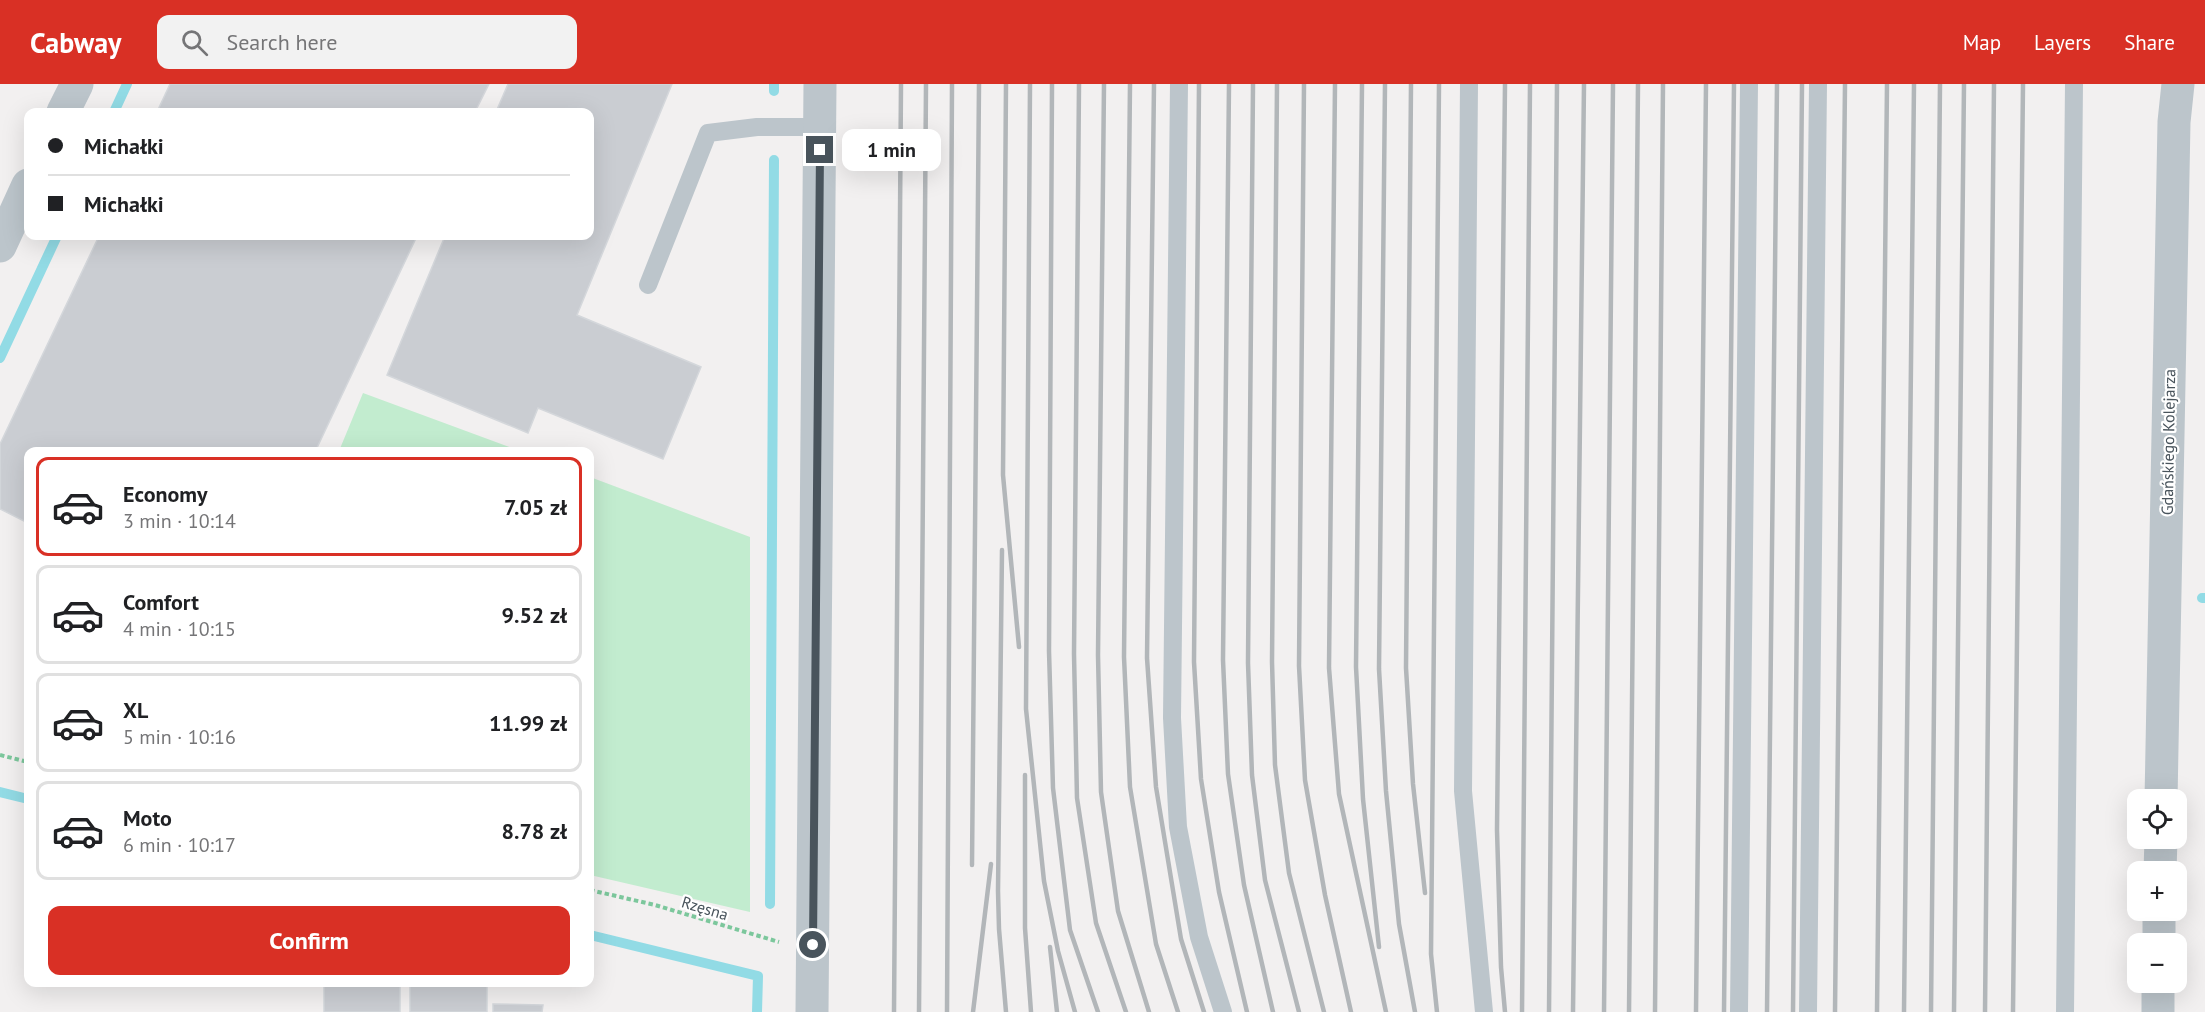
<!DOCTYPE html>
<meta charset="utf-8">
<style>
:root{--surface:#fff;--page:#f2f2f2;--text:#202124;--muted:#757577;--line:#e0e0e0;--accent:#d93025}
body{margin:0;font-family:"PT Sans",sans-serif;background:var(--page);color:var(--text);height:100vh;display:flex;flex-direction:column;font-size:22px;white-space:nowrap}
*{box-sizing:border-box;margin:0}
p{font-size:20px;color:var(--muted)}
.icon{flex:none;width:33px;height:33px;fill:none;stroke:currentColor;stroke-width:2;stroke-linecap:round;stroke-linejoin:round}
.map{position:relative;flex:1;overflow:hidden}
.drawer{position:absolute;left:24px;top:363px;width:570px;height:540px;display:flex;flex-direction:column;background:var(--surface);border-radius:12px;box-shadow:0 6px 24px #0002}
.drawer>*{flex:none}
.hud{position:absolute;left:24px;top:24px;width:570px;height:132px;border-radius:12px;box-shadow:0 6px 24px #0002;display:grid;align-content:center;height:132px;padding:0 24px;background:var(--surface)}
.fabs{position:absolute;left:2127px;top:705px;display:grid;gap:12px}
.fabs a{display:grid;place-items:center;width:60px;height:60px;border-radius:12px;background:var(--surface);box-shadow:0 6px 24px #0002;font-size:30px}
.end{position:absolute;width:27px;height:27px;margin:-14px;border:8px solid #49545c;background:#fff;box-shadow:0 0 0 3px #fff}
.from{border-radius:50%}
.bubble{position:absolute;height:42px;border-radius:12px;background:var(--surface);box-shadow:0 6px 24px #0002;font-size:20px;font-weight:600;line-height:42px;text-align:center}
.hud b{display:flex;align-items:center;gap:21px;height:57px;font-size:22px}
.hud b+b{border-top:2px solid var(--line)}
.hud i{width:15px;height:15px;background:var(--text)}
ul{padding:10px 0 0;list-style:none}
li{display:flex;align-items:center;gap:18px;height:99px;margin:0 12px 9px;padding:0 12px;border:3px solid var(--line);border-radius:12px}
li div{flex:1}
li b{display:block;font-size:22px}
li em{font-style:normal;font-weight:600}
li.selected{border-color:var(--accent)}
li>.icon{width:54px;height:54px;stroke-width:1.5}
.primary-button{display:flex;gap:12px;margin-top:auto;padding:12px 24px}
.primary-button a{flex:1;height:69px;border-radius:12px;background:var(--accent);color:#fff;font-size:24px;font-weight:600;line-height:69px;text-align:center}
header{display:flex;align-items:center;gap:36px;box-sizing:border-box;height:84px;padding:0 30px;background:var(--accent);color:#fff}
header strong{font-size:28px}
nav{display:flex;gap:33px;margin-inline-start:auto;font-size:21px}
.search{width:420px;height:54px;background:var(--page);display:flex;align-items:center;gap:15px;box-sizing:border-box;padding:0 21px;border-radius:12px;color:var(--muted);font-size:22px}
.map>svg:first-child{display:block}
.green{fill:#c2eccf}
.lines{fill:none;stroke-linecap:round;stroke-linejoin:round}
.stream{stroke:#92dbe5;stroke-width:10}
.building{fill:#cacdd2;stroke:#d4d7db;stroke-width:1.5}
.path{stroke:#7cc79c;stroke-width:4;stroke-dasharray:4.5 3;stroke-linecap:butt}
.service{stroke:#bcc5cb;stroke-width:18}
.minor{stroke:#bcc5cb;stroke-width:33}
.tertiary{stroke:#bcc5cb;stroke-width:33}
.rail{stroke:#b2b6b9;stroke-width:4.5}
.route{stroke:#49545c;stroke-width:8}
.labels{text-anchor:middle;stroke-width:4.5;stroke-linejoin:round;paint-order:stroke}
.street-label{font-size:16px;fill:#49545c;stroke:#fff}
</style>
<header>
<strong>Cabway</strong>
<div class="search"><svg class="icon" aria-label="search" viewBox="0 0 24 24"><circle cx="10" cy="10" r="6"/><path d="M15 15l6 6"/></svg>Search here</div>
<nav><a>Map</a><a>Layers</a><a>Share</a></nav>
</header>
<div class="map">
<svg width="2205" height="928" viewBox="0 0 2205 928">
<rect width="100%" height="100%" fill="#f2f0f0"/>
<path class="green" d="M363,309L520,367H339Z
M590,393L750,453V828L590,791Z"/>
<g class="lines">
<path class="stream" d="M774,7V0
M114,28L127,0
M0,274L57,152
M2202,514H2205
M0,708L28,715
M770,820L774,76
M590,851L758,892L757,928"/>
</g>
<path class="building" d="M170,0H489L475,28H157Z
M508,0H672L577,231L701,283L663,375L538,324L528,349L387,291L445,152H590V28H496Z
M99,152H417L315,368H28V439L0,425V360Z
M324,898H400V928H324Z
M410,901H487V928H410Z
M493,920L543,921L542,928H493Z"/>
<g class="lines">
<path class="path" d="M0,671L28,678
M590,806L655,821L779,858"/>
<path class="service" d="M1179,0L1172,634L1178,743L1199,853L1223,928
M1469,0L1463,707L1484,928
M648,201L708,49L757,43H820
M1739,928L1749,0
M1808,928L1818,0
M2065,928L2074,0"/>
<path class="minor" d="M63,28L77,0
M0,162L28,101
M2161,716L2174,38L2178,0
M2160,788L2161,754
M2159,860V826
M2158,928V898"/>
<path class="tertiary" d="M812,928L820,0"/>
<path class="rail" d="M1006,0L1003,391L1019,563
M1030,0L1026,625L1044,797L1058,867L1075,928
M1052,0L1049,567L1053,704L1070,846L1098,928
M1079,0L1074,570L1077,714L1096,839L1126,928
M1104,0L1098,571L1101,708L1118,827L1149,928
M1130,0L1124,573L1130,703L1156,860L1178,928
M1154,0L1147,574L1156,703L1181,855L1204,928
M1199,0L1194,578L1201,695L1219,808L1247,928
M1229,0L1223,576L1228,690L1244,801L1273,928
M1253,0L1248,579L1252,691L1265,796L1299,928
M1277,0L1272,578L1275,681L1289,789L1324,928
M1304,0L1299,582L1305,696L1325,811L1351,928
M1335,0L1329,584L1339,710L1386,928
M1362,0L1356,583L1363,715L1379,863
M1385,0L1379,585L1386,707L1399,840L1415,928
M1411,0L1406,584L1413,700L1425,809
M1505,0L1497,746L1501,883L1505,928
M1002,466L998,807L999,845L1006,928
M1025,691V844L1031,928
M972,781L979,0
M1050,863L1057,928
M894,928L901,0
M919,928L926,0
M947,928L952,0
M973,928L991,780
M1437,928L1431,870L1439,0
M1522,928L1530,0
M1549,928L1557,0
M1573,928L1584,0
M1604,928L1613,0
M1629,928L1638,0
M1655,928L1663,0
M1696,928L1706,0
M1724,928L1734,0
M1767,928L1777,0
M1793,928L1802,0
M1835,928L1845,0
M1877,928L1887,0
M1904,928L1914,0
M1931,928L1940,0
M1954,928L1964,0
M1985,928L1994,0
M2013,928L2023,0"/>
</g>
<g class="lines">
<path class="route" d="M813,861L820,66"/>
</g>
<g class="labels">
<g class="street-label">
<text transform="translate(2168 358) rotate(-89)" y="6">Gdańskiego Kolejarza</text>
<text transform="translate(705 824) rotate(17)" y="6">Rzęsna</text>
</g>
</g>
</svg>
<div class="fabs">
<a><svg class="icon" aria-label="locate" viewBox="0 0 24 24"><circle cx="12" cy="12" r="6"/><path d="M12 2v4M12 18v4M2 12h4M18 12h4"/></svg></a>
<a>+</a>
<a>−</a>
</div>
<i class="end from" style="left:813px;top:861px"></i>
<i class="end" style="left:820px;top:66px"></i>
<div class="bubble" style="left:842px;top:45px;width:99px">1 min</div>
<div class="hud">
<b><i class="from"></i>Michałki</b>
<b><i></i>Michałki</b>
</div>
<section class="drawer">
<ul>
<li class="selected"><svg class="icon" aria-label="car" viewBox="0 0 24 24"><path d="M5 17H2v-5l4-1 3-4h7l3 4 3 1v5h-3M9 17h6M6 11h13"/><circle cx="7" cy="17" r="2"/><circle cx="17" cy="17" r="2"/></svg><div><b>Economy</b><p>3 min · 10:14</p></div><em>7.05 zł</em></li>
<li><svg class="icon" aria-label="car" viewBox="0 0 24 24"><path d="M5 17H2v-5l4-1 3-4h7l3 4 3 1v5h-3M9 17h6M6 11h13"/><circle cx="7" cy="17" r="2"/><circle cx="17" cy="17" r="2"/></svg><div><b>Comfort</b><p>4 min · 10:15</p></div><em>9.52 zł</em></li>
<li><svg class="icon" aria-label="car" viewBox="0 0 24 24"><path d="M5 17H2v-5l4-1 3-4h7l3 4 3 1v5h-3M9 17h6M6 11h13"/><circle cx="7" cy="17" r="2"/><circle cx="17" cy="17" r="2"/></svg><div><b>XL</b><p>5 min · 10:16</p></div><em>11.99 zł</em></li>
<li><svg class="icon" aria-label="car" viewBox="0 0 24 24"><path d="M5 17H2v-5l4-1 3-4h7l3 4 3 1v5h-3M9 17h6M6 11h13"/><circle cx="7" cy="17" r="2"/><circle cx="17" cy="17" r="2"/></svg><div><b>Moto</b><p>6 min · 10:17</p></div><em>8.78 zł</em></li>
</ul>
<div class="primary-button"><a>Confirm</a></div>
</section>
</div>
